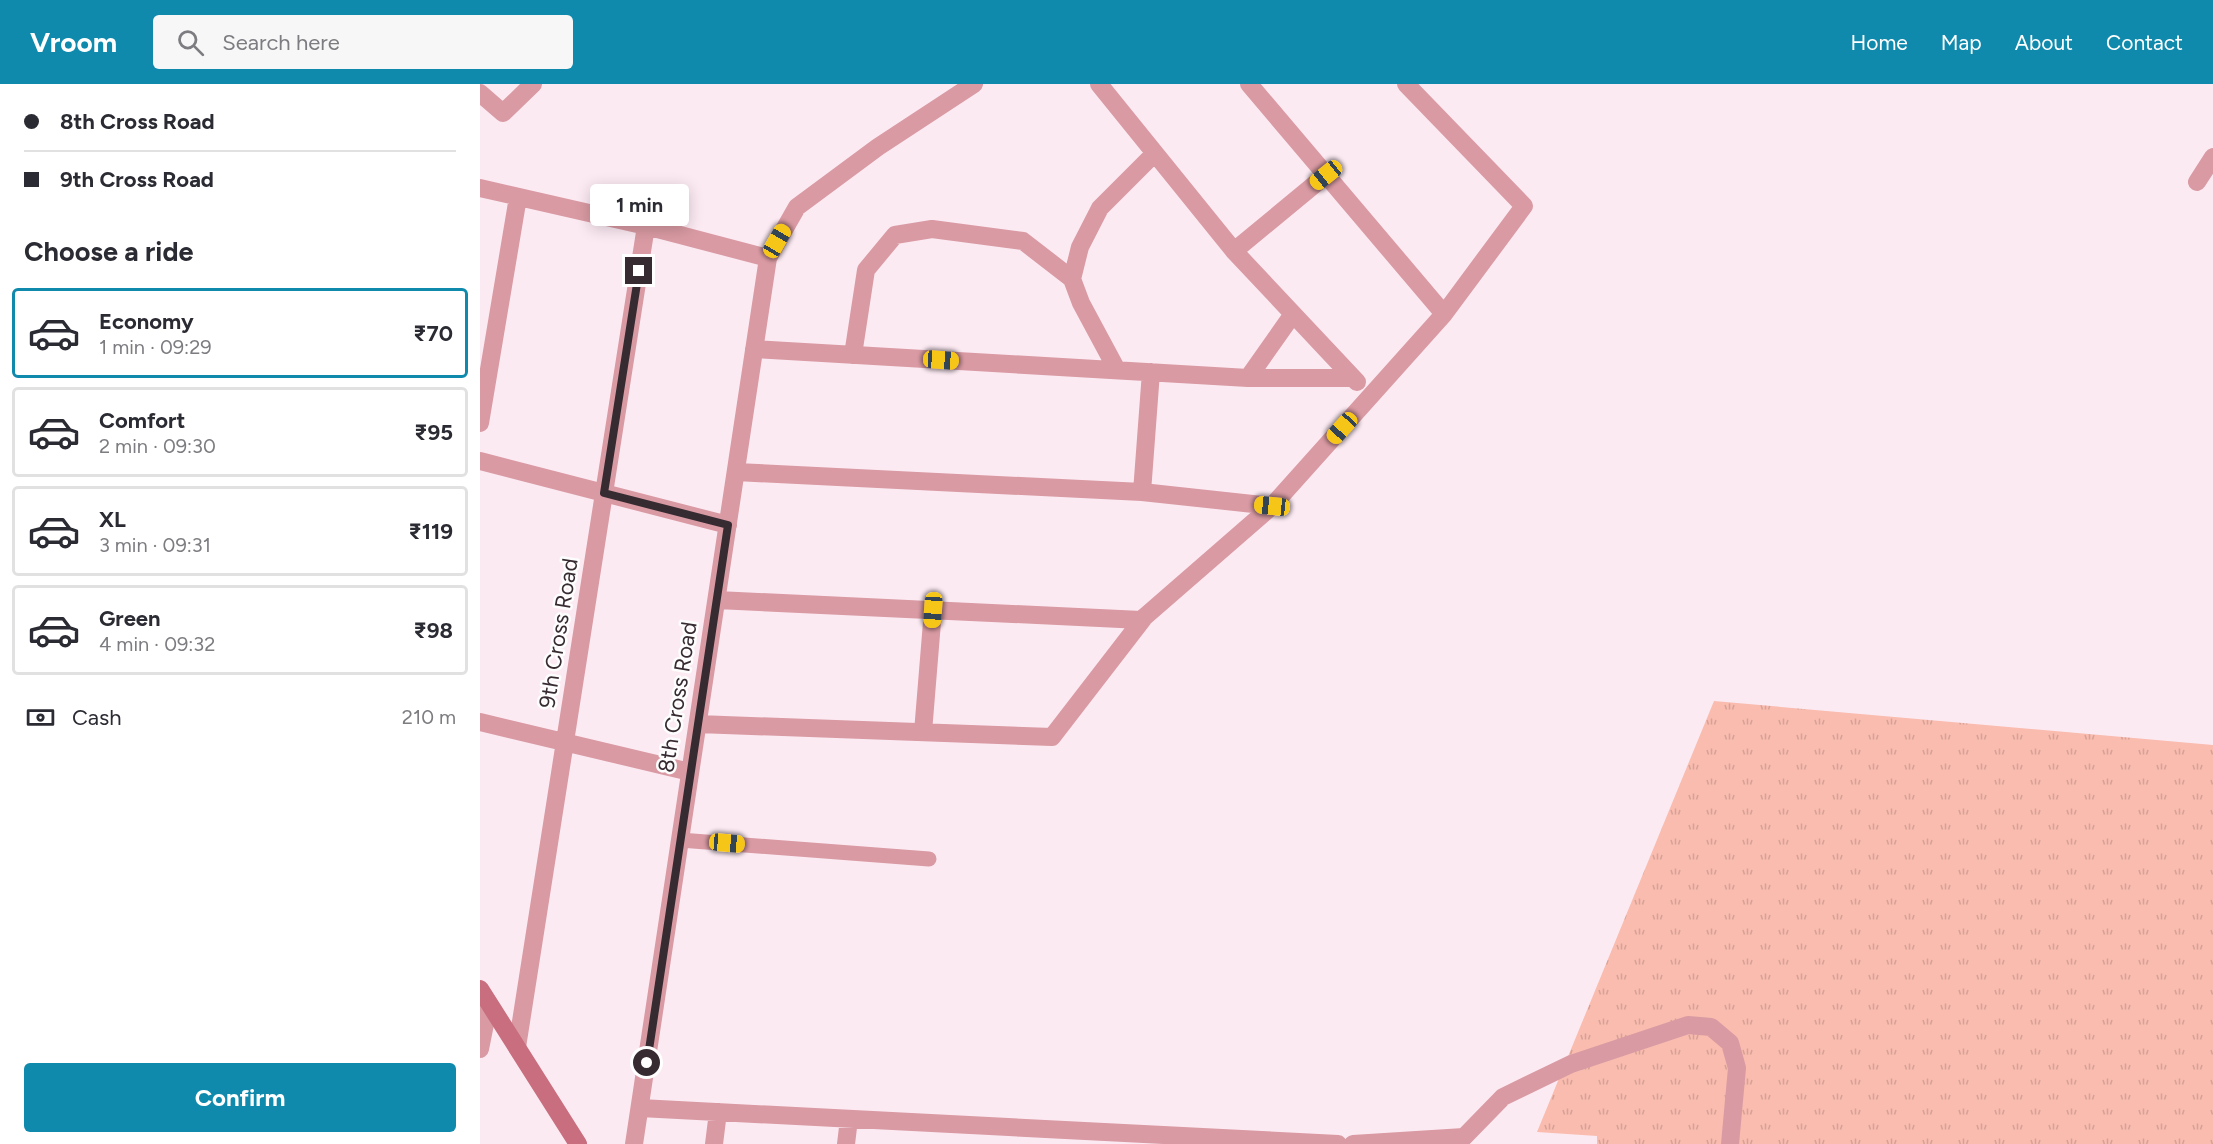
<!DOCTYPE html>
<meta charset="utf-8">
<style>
:root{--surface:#fff;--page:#f7f7f7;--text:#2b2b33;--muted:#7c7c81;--line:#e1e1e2;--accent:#108aac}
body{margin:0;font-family:Figtree,sans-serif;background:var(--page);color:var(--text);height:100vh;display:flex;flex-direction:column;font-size:22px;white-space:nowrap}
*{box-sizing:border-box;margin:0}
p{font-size:20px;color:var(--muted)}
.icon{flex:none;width:33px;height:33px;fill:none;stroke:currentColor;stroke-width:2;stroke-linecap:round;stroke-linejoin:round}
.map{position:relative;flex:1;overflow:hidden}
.sheet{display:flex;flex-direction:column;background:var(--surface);width:480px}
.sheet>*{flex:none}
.top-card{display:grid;align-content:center;height:132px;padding:0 24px;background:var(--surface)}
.end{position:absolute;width:27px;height:27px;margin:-14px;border:8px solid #372b32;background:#fff;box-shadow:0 0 0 3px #fff}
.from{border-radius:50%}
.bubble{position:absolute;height:42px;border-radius:6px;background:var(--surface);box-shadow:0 3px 15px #0003;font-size:20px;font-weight:700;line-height:42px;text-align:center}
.car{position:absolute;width:18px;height:36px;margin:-18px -9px;border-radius:8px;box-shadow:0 0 4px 2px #0007;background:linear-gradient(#f5c518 24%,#345 0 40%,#f5c518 0 76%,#345 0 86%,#f5c518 0)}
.top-card b{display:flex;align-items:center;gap:21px;height:57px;font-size:22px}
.top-card b+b{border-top:2px solid var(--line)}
.top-card i{width:15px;height:15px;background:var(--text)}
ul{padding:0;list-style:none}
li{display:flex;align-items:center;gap:18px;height:90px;margin:0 12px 9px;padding:0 12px;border:3px solid var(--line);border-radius:6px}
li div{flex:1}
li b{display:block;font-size:22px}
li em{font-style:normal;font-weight:700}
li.on{border-color:var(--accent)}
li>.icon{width:54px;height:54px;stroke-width:1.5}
h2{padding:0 24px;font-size:27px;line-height:72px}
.pay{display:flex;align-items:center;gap:15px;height:66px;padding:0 24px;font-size:22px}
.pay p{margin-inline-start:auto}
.button{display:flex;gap:12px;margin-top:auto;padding:12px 24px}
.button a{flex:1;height:69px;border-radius:6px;background:var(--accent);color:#fff;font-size:24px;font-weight:700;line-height:69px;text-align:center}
header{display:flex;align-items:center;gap:36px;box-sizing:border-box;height:84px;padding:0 30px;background:var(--accent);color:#fff}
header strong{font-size:28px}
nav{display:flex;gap:33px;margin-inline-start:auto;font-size:21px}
.search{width:420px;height:54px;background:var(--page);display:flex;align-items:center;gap:15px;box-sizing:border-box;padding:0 21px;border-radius:6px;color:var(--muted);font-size:22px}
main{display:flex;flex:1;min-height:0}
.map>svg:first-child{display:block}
.grass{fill:url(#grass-tufts)}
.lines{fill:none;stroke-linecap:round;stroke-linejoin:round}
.lane{stroke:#d99aa3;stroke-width:15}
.street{stroke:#d99aa3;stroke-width:18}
.secondary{stroke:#c86e7e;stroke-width:18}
.route{stroke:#372b32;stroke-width:8}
.labels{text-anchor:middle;stroke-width:5;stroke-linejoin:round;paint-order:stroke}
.street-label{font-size:22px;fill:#372b32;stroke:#fdfdfd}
</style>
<header>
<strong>Vroom</strong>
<div class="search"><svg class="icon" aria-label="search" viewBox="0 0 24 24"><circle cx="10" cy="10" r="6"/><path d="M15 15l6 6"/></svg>Search here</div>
<nav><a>Home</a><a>Map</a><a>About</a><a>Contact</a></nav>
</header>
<main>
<section class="sheet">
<div class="top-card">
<b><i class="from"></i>8th Cross Road</b>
<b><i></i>9th Cross Road</b>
</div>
<h2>Choose a ride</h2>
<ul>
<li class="on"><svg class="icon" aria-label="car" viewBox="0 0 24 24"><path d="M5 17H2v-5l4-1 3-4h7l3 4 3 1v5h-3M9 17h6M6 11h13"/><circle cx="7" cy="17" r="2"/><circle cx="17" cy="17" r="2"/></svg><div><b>Economy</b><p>1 min · 09:29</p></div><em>₹70</em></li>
<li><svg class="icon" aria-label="car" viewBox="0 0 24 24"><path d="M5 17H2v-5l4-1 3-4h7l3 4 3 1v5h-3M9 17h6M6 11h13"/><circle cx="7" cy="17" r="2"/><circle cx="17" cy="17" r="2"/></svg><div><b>Comfort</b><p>2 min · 09:30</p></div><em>₹95</em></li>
<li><svg class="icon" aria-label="car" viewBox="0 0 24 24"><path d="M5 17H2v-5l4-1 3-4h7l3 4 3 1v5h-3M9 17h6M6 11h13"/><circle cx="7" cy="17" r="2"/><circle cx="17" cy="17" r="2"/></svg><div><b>XL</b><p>3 min · 09:31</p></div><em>₹119</em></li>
<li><svg class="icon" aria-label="car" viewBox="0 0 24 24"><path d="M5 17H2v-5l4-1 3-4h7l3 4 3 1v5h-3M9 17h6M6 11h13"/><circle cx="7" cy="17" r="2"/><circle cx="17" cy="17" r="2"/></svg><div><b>Green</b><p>4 min · 09:32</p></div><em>₹98</em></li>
</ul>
<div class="pay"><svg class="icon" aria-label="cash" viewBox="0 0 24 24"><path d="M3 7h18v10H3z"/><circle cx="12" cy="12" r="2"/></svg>Cash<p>210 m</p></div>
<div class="button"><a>Confirm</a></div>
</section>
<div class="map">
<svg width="1733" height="1060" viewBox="0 0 1733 1060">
<defs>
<pattern id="grass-tufts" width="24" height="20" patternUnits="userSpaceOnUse" patternTransform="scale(1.5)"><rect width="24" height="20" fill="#f9bcae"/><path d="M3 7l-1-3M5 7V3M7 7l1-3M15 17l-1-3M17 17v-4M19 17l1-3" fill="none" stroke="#d6a296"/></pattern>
</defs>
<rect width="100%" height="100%" fill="#fceaf3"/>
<path class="grass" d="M1234,617L1733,661V1060H1117V1052L1057,1048Z"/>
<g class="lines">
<path class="lane" d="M200,756L449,775"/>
<path class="street" d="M619,0L754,167L877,298
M769,0L964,230L792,422
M926,0L1044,122L964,230
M0,9L23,29L53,0
M1717,98L1733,73
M0,104L166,142L288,174
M754,167L846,91
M274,265L768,294H873
M373,271L386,186L415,151L452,145L543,157L592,195
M637,286L601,219L592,195L600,163L620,124L675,69
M768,294L813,230
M0,339L38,113
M0,377L248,441
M256,388L662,408L671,288
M237,516L661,536L792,422L662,408
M0,638L210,688
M218,640L572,653L663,535
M443,648L453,526
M37,963L166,142
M0,965L9,920
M160,1024L858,1060
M154,1060L288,174L317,123L398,63L494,0
M234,1060L238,1028
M366,1060L369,1035
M873,1060L984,1053L1023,1013L1091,980L1208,941L1231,943L1250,959L1257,984L1250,1060"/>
<path class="secondary" d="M0,905L98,1060"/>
</g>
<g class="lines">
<path class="route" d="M159,187L124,409L248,441L167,979"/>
</g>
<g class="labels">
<g class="street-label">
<text transform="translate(78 549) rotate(-81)" y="8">9th Cross Road</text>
<text transform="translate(197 613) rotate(-81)" y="8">8th Cross Road</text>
</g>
</g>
</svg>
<i class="end from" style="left:167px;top:979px"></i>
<i class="end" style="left:159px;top:187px"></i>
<div class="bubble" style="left:110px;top:100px;width:99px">1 min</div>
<i class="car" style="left:846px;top:91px;rotate:231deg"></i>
<i class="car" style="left:297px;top:157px;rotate:30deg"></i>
<i class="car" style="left:461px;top:276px;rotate:94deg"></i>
<i class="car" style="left:862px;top:344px;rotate:222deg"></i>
<i class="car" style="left:792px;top:422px;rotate:276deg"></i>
<i class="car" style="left:453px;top:526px;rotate:184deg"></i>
<i class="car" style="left:247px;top:759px;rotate:95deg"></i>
</div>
</main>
